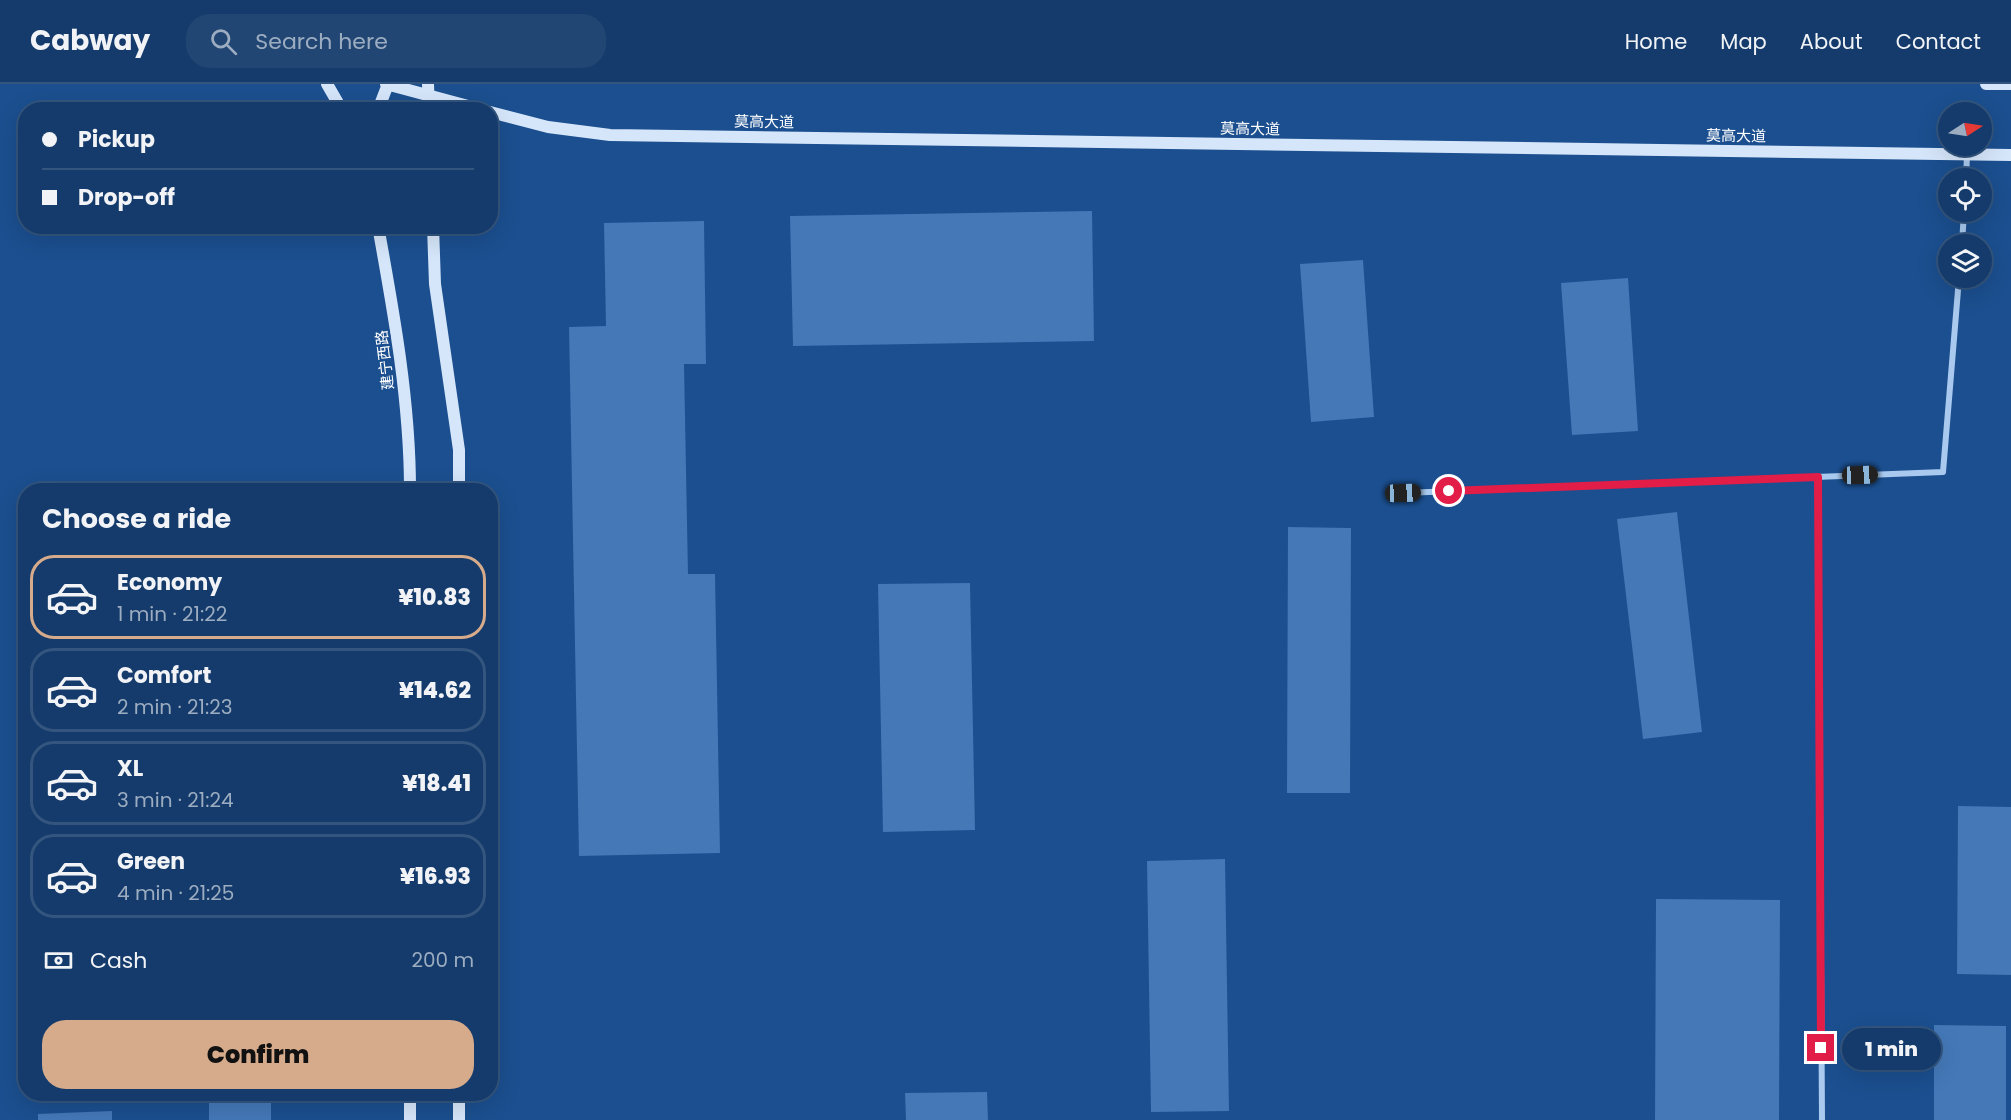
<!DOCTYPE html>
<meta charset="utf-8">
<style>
:root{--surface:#143b6b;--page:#214673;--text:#f1f3f6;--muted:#9dadc1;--line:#33557e;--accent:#d6ab8b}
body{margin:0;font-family:Poppins,"Noto Sans SC",sans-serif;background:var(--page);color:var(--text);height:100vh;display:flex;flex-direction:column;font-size:22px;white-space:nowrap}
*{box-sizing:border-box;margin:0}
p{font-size:20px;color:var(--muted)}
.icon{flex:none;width:33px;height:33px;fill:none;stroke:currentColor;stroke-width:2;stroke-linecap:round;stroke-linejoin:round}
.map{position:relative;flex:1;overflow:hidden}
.sheet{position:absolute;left:18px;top:399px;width:480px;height:618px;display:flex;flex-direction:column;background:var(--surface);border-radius:24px;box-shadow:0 6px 24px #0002,0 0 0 2px var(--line)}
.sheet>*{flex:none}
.hud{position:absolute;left:18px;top:18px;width:480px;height:132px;border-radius:24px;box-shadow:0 6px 24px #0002,0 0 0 2px var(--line);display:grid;align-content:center;height:132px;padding:0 24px;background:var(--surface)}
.needle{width:39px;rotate:78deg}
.fabs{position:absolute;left:1938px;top:18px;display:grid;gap:12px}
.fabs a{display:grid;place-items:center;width:54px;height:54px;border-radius:50%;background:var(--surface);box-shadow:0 6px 24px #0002,0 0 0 2px var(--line);font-size:30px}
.end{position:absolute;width:27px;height:27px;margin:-14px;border:8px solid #e11d48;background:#fff;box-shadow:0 0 0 3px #fff}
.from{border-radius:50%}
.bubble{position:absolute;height:42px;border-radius:21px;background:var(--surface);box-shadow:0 6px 24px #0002,0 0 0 2px var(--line);font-size:20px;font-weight:800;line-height:42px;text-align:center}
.car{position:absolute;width:18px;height:36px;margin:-18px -9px;border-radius:8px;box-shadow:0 0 4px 2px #0007;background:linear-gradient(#222 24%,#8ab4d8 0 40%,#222 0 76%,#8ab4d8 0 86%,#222 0)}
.hud b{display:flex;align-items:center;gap:21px;height:57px;font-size:22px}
.hud b+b{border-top:2px solid var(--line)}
.hud i{width:15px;height:15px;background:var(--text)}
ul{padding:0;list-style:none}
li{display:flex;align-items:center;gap:18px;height:84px;margin:0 12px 9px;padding:0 12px;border:3px solid var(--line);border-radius:24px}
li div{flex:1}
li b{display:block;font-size:22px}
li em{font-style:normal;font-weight:800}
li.current{border-color:var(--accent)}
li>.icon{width:54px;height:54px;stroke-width:1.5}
h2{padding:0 24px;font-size:27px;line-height:72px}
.pay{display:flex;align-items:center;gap:15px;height:66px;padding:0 24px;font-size:22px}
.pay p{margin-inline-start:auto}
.button{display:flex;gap:12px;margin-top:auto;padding:12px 24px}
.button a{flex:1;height:69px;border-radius:24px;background:var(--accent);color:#111;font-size:24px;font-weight:800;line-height:69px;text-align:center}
header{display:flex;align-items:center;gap:36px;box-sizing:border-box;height:84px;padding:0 30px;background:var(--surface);border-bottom:2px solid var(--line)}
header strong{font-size:28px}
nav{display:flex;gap:33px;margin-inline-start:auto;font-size:21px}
.search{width:420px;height:54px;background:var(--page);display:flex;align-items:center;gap:15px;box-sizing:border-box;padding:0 21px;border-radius:24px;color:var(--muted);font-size:22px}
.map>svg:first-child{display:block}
.building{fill:#4478b7}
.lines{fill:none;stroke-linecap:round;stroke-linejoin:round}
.street{stroke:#a9c9ee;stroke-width:6}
.secondary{stroke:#d6e6fa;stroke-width:12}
.route{stroke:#e11d48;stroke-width:8}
.labels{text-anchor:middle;stroke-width:4.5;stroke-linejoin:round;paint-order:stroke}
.street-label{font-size:15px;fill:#fff;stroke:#1b4f8f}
</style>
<header>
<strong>Cabway</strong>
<div class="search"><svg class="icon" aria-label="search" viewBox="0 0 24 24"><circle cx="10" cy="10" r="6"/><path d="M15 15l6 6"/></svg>Search here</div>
<nav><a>Home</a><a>Map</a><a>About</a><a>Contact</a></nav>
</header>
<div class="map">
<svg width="2011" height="1036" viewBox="0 0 2011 1036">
<rect width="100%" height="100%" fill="#1b4f8f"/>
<path class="building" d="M1092,127L1094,257L793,262L790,132Z
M704,137L706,280H684L688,490H715L720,769L579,772L569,243L606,242L604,139Z
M1363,176L1374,333L1311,338L1300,180Z
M1628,194L1638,347L1572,351L1561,199Z
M1677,428L1702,648L1643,655L1617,435Z
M1288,443L1351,444L1350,709H1287Z
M970,499L975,746L883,748L878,500Z
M1958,722L2011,723V891L1957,890Z
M1225,775L1229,1027L1151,1028L1147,777Z
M1656,815L1780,816L1779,1036H1655Z
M1934,941L2006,942V1036H1934Z
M987,1008L988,1036H906L905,1009Z
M209,1010H271V1036H209Z
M112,1027V1036H38V1030Z"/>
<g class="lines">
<path class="street" d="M1966,94L1967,71
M1962,160L1964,128
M1818,393L1822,1036
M1403,409L1943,388L1959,194"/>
<path class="secondary" d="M327,0L342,26
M386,0L483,26
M428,0L429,26
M1986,0H2011
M378,26L388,0
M490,28L548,43L610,51L2011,71
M378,142C394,230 410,318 410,406
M433,142L435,200L459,366V406
M410,1036V1010
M459,1036V1010"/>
</g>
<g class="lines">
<path class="route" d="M1449,407L1818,393L1821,964"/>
</g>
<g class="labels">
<g class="street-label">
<text transform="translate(764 38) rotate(1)" y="5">莫高大道</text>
<text transform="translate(1250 45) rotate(1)" y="5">莫高大道</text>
<text transform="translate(1736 52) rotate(1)" y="5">莫高大道</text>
<text transform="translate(385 276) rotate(-97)" y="5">建宁西路</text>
</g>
</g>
</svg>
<div class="fabs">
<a><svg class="needle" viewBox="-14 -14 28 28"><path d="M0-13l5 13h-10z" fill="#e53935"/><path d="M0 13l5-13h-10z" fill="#9dadc1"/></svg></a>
<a><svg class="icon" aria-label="locate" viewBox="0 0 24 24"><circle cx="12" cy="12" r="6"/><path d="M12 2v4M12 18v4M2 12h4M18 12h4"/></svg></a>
<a><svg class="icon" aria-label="layers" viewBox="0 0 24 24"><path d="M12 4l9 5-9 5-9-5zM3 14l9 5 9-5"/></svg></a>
</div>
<i class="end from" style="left:1449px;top:407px"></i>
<i class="end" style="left:1821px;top:964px"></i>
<div class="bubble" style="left:1842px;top:944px;width:99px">1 min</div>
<i class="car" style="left:1860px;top:391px;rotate:88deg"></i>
<i class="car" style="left:1403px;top:409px;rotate:88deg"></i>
<div class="hud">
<b><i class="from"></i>Pickup</b>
<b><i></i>Drop-off</b>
</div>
<section class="sheet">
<h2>Choose a ride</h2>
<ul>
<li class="current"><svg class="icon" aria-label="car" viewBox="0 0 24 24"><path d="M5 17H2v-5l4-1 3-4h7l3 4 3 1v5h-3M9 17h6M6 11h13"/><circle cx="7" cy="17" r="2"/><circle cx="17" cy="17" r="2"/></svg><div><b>Economy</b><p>1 min · 21:22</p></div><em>¥10.83</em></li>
<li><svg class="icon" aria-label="car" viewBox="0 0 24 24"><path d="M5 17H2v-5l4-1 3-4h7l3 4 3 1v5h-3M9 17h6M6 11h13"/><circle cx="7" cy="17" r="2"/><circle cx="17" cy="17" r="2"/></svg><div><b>Comfort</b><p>2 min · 21:23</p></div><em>¥14.62</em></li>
<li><svg class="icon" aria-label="car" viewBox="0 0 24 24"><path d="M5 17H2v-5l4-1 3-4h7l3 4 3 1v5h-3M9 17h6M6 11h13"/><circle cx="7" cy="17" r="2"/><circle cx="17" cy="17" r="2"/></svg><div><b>XL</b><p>3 min · 21:24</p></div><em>¥18.41</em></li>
<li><svg class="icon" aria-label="car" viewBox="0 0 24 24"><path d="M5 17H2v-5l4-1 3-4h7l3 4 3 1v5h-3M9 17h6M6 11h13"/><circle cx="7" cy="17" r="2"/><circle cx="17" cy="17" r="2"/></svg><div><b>Green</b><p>4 min · 21:25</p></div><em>¥16.93</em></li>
</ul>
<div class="pay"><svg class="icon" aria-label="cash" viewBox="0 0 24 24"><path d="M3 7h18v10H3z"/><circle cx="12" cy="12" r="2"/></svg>Cash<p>200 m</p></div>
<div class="button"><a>Confirm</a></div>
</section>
</div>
